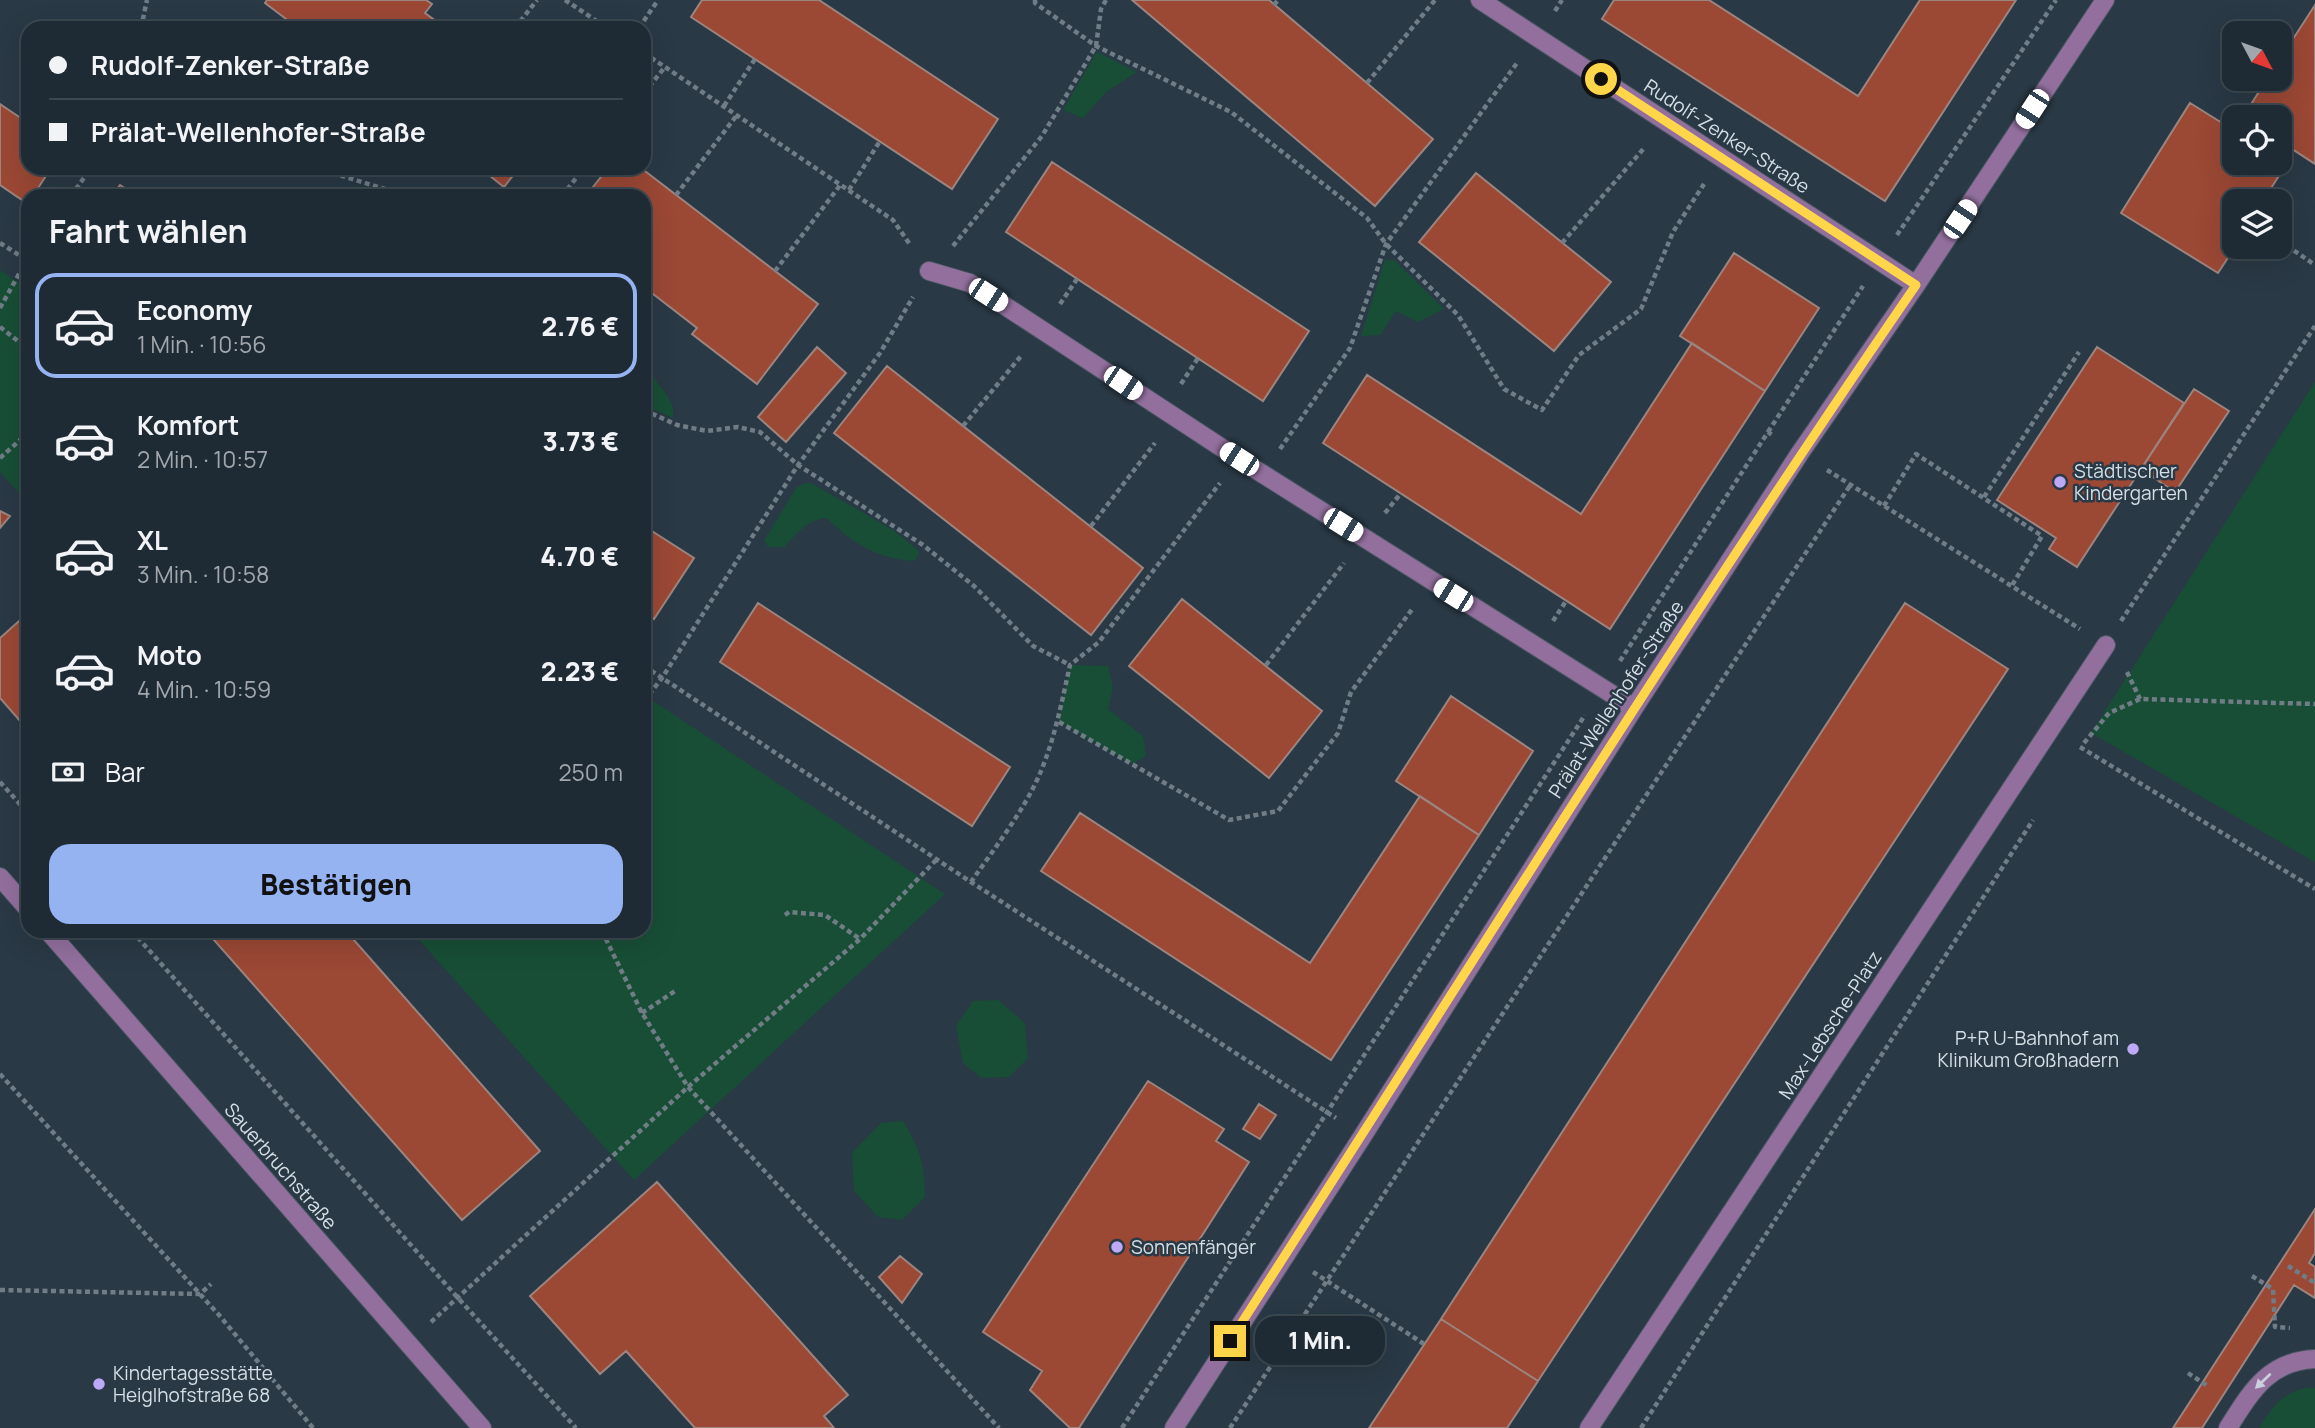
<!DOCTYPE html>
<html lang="de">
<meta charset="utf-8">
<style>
:root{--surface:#1f2b34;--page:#27333c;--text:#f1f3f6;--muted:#a1a7ac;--line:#3c474f;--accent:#95b2f1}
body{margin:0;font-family:Manrope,sans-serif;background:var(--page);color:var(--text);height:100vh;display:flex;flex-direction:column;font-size:26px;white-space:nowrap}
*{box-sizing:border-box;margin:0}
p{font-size:23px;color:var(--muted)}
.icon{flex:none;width:38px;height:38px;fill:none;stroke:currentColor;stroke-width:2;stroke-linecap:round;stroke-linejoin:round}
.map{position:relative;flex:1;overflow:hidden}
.sheet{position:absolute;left:21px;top:189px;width:630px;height:749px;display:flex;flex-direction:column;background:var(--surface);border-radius:21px;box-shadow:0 7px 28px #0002,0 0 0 2px var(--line)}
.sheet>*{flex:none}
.banner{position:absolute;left:21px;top:21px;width:630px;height:154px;border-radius:21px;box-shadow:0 7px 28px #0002,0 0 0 2px var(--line);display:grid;align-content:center;height:154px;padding:0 28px;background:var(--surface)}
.needle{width:46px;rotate:131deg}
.tools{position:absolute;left:2222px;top:21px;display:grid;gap:14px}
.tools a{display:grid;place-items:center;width:70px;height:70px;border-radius:14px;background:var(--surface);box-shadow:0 7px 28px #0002,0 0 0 2px var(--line);font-size:35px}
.end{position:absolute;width:32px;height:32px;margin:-16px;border:9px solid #ffd54a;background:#111;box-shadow:0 0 0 4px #111}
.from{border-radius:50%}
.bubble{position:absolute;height:49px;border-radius:21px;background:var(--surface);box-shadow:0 7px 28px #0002,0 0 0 2px var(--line);font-size:23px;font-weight:800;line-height:49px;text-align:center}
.car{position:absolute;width:21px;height:42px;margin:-21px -10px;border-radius:9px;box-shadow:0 0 5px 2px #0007;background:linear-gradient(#fff 24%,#345 0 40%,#fff 0 76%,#345 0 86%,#fff 0)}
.banner b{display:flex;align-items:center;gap:24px;height:66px;font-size:26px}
.banner b+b{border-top:2px solid var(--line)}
.banner i{width:18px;height:18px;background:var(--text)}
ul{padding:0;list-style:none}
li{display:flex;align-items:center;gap:21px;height:105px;margin:0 14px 10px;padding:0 14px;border:4px solid transparent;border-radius:21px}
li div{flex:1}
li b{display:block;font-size:26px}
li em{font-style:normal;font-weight:800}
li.current{border-color:var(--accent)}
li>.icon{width:63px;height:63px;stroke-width:1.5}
h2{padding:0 28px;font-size:32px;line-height:84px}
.pay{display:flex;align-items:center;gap:18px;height:77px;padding:0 28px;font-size:26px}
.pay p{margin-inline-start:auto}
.action{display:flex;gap:14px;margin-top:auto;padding:14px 28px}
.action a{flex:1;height:80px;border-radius:21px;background:var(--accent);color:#111;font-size:28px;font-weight:800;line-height:80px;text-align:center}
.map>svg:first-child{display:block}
.green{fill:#184e36}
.building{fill:#9b4835;stroke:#9c847f;stroke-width:2}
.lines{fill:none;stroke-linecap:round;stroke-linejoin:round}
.minor-casing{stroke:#485762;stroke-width:20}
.path{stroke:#707d87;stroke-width:4.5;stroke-dasharray:5 3.5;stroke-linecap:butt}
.minor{stroke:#926f9d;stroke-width:18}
.oneway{fill:#cbcedb}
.route{stroke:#ffd54a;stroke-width:9}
.poi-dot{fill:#bda9f5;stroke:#293945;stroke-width:2.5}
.labels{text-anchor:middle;stroke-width:5;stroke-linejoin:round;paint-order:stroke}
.street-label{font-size:19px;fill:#d5dfe6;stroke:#293945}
.poi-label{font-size:19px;fill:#d5dfe6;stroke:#293945;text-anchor:start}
</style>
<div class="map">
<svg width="2315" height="1428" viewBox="0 0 2315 1428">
<rect width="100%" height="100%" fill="#293945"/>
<path class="green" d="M1097,52L1137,72L1106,92L1083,118L1063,110Z
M1385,260H1394L1444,309L1418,322L1396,311L1380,335L1361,336Z
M0,270L28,289V503L0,472Z
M644,349C649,355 648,361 650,369C656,388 676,396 673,418L644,405Z
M2315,382V862L2091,733Z
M804,483H811L893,530L918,550L919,555L914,561C879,559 851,543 827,518C807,519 797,534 784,547H768L764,541L796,488Z
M1070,665L1108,666L1113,688L1108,709L1143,736L1146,756L1132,764L1059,722Z
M644,695L945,894L634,1180L411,931H644Z
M998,1000L1025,1023L1028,1058L1009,1077L981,1078L963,1063L956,1026L973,1001Z
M903,1121C920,1149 925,1164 925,1197L902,1220L878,1217L854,1191L852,1153L881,1123Z
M2305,1388H2315V1428H2259C2273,1407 2279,1395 2305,1388Z"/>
<path class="building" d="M267,0H426L432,4L425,13L440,24L437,28H298L265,3Z
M702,0H819L998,119L952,189L691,17Z
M1132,0H1269L1433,139L1375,206Z
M1614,0H1709L1858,96L1920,0H2016L1885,201L1602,19Z
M2315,5V164L2280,141V117H2243L2267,79H2280V59Z
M2190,103L2235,131V163H2280V159L2287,163L2263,201H2235V247L2218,273L2121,213Z
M0,104L28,123V168H51L33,196H28V204L0,185Z
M1052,162L1309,331L1263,401L1006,232Z
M480,168H519L504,187Z
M608,168H641L818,304L757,384L692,334L697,328L644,287V196H586Z
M1476,173L1611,282L1554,351L1419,242Z
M120,185L137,196H112Z
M1734,253L1819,308L1765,391L1680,336Z
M1692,343L1765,391L1610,629L1323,443L1367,375L1581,514Z
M817,347L846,373L786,442L758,417Z
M2097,347L2184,403L2077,567L2049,549L2056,538L1997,500Z
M887,366L1143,568L1091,635L834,433Z
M2194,389L2229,411L2175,492L2141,469Z
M0,511L10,516L0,528Z
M644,526L694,558L654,619L644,612Z
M1182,599L1322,711L1269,778L1129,666Z
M758,603L1010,767L972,826L720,662Z
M1905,603L2008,669L1538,1381L1441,1319Z
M28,613V730L0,698V638Z
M1451,696L1533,751L1479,835L1396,781Z
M1420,796L1479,835L1331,1060L1041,871L1080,813L1310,963Z
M206,931H346L540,1151L462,1220Z
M1148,1081L1224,1129L1216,1141L1249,1162L1079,1428H1070L1030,1390L1042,1371L983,1332Z
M1259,1104L1276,1115L1260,1139L1243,1129Z
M657,1182L848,1395L824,1416L834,1428H695L626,1351L600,1374L530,1296Z
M2315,1209V1253L2309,1263L2315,1267V1298L2294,1285L2202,1428H2173Z
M900,1256L922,1274L902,1303L879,1277Z
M1441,1319L1538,1381L1507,1428H1369Z"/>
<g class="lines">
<defs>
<path id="minor" d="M1480,0L1916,285
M929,271L970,283L1239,459L1634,708
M0,877L28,909
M48,931L482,1428
M1174,1428L1362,1137L1634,708L1800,453L1916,285L2105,0
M1589,1428L2106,645
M2228,1428C2251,1392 2268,1361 2315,1359"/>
</defs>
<use href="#minor" class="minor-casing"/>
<path class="path" d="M565,0L607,28
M1035,0V3L1096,46L1231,112L1367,218L1386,244L1458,315L1504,389L1542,410L1579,355L1641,309L1673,232L1704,184
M1274,5L1278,0
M1555,11L1562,0
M141,28L147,0
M515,28L537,0
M639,28L658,0
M644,53L893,220L911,246
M1367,83L1435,0
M644,93L665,67
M724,106L755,59
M316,168L408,196
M849,190L880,141
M676,195L737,115
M71,196L91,168
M562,196L584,168
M1897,235L2056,0
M2280,241L2315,265
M0,243L27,260
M1562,243L1645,147
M953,246L1042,136L1096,46L1101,9L1106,0
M775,271L841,184
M1060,304L1077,279
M0,308L28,258
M0,327L28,349
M1181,384L1198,358
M644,410L677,425L707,431L738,427L760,432L798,465L923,545L974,586L1033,646L1070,665
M963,426L1021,356
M1768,432L1863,286
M1280,449L1350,348L1386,244L1517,63
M0,458L28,433
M1827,470L2080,629
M1984,497L2079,352
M1884,506L1916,454L2042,536L2011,587
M1385,513L1401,493
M1091,526L1155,443
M1553,621L1566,601
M2121,621L2315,326
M1620,661L1768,432L1772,435
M1266,665L1344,563
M644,666L971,882L1336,1118
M2127,672L2140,699
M644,701L662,678L798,465L880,353L913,297
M1059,722L1229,820L1278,811L1338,733L1351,692L1413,608
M2084,743L2109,713L2140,699L2315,704
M2080,747L2315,889
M0,782L28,813
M971,882C994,849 1026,808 1041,771C1055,737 1062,701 1070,665L1099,642L1220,483
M785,915L789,912L825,915L860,939
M132,931L458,1298L576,1428
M602,931L642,1013L688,1087L999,1428
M642,1013L675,991
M0,1074L219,1315L313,1428
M2288,1266L2315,1283
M1313,1272L1424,1344
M2252,1276L2273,1289L2275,1327L2290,1328
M0,1290L200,1294L211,1284
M431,1322L688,1087L860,939L937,859
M2188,1373L2209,1387
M1122,1428L1585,715
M1230,1428L1851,484
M1641,1428L2033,820"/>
<use href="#minor" class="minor"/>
</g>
<defs><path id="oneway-solid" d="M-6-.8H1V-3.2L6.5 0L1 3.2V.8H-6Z" transform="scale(1.75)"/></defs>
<use class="oneway" href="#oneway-solid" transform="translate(2263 1381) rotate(136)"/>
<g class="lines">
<path class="route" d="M1230,1341C1457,988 1678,631 1916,285L1601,79"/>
</g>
<g class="poi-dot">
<circle cx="2060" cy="482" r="7"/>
<circle cx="2133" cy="1049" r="7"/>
<circle cx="1117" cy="1247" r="7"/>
<circle cx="99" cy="1384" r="7"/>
</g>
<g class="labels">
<g class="street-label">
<text transform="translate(1727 136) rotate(33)" y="7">Rudolf-Zenker-Straße</text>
<text transform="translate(1616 699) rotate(-57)" y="7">Prälat-Wellenhofer-Straße</text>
<text transform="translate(1830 1025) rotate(-57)" y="7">Max-Lebsche-Platz</text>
<text transform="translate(281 1166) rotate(49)" y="7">Sauerbruchstraße</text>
</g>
<g class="poi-label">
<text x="2074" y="478">Städtischer<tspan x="2074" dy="22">Kindergarten</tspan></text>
<text x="2119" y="1045" text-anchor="end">P+R U-Bahnhof am<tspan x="2119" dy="22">Klinikum Großhadern</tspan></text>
<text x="1131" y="1254">Sonnenfänger</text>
<text x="113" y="1380">Kindertagesstätte<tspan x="113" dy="22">Heiglhofstraße 68</tspan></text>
</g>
</g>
</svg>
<div class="tools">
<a><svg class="needle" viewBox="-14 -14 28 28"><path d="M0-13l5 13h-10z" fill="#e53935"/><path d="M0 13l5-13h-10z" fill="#a1a7ac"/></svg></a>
<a><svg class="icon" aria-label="locate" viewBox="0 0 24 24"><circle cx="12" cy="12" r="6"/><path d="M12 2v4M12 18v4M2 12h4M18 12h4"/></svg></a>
<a><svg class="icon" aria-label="layers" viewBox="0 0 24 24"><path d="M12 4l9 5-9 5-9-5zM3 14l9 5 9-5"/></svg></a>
</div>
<i class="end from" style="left:1601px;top:79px"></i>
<i class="end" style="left:1230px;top:1341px"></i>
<div class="bubble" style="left:1255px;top:1316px;width:130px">1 Min.</div>
<i class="car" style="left:2032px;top:109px;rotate:213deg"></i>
<i class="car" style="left:1960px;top:219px;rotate:34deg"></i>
<i class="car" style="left:988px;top:295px;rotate:123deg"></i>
<i class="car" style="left:1123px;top:383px;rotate:124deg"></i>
<i class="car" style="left:1239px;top:459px;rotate:303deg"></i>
<i class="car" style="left:1343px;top:525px;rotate:122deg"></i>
<i class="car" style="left:1453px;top:595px;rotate:302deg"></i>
<div class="banner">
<b><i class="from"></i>Rudolf-Zenker-Straße</b>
<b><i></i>Prälat-Wellenhofer-Straße</b>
</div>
<section class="sheet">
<h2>Fahrt wählen</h2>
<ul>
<li class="current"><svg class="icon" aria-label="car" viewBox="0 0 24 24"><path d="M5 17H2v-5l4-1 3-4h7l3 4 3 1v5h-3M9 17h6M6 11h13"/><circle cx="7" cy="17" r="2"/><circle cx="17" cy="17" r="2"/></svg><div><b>Economy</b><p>1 Min. · 10:56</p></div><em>2.76 €</em></li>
<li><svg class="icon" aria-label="car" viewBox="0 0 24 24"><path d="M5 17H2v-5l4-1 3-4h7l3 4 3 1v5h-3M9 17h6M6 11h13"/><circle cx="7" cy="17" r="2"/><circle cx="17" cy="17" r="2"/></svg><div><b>Komfort</b><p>2 Min. · 10:57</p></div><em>3.73 €</em></li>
<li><svg class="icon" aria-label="car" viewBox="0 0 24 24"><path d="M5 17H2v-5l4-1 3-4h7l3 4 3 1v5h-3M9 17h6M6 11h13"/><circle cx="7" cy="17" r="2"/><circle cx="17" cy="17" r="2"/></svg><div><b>XL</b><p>3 Min. · 10:58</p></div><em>4.70 €</em></li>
<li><svg class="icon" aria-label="car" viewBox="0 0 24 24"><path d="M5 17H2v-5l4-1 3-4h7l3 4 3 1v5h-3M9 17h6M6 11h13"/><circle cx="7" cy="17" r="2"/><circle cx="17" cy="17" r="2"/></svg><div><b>Moto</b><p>4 Min. · 10:59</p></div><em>2.23 €</em></li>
</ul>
<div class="pay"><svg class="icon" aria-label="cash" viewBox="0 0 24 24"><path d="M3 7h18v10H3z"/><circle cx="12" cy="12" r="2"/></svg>Bar<p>250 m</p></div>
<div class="action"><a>Bestätigen</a></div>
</section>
</div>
